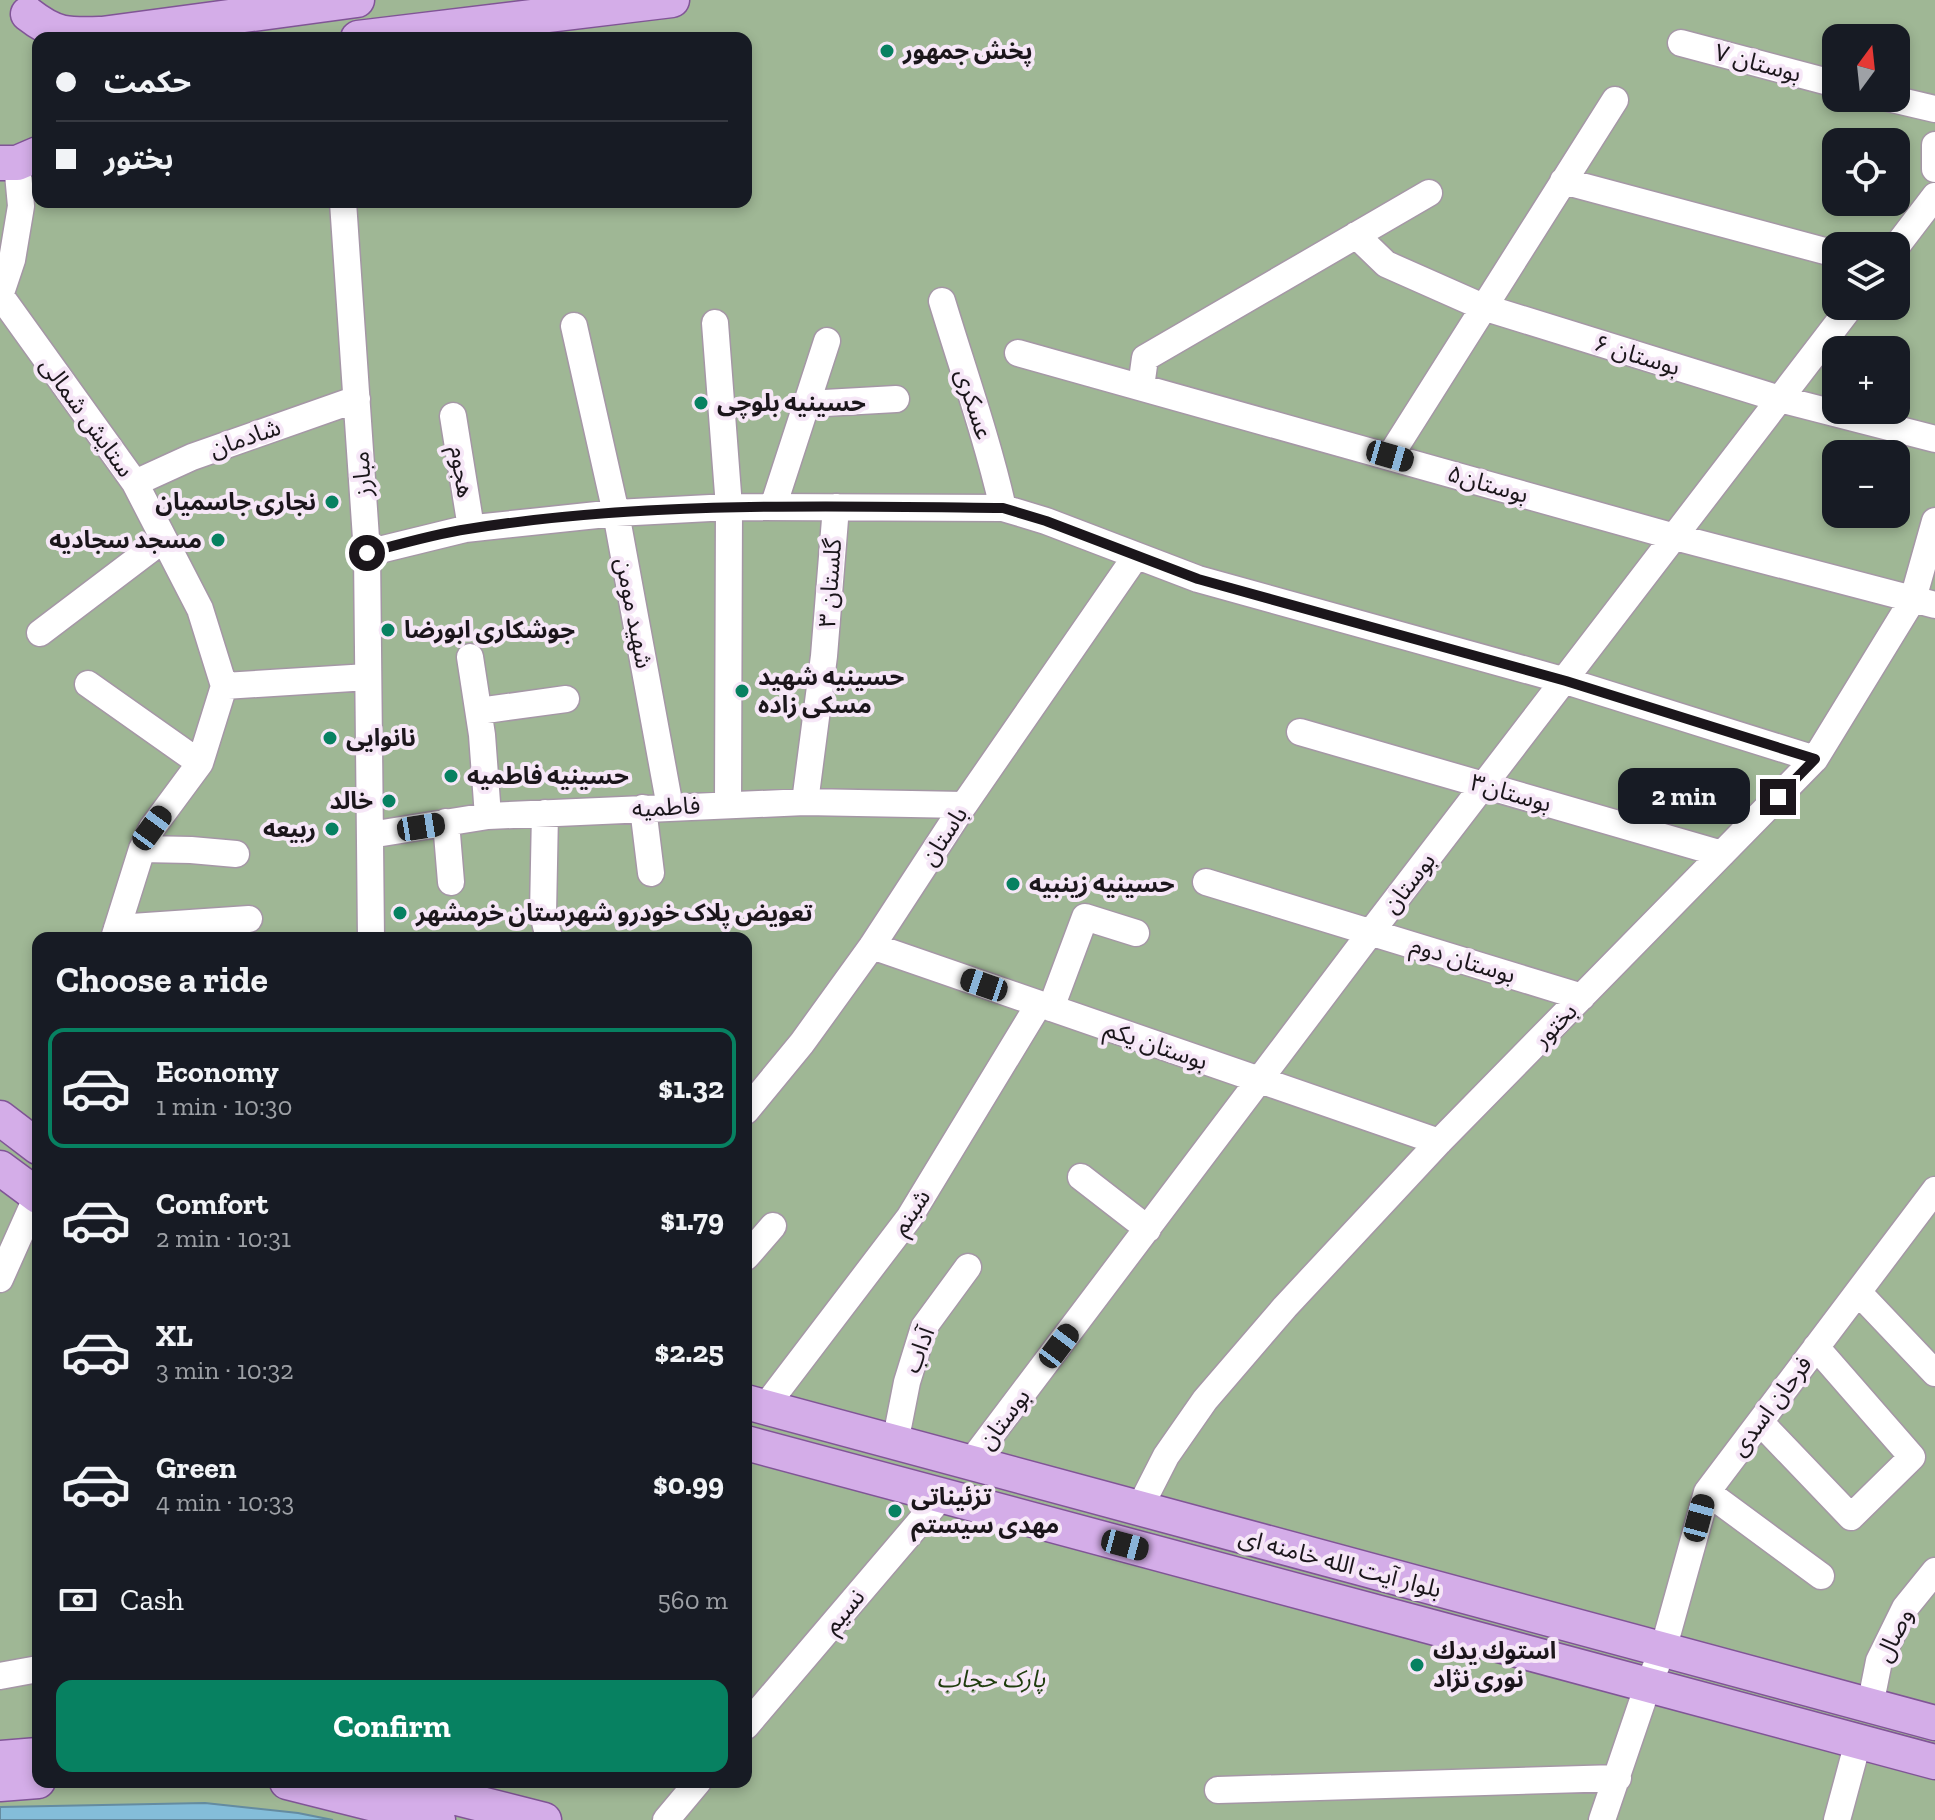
<!DOCTYPE html>
<meta charset="utf-8">
<style>
:root{--surface:#171b24;--page:#20242c;--text:#f1f3f6;--muted:#9ea1a6;--line:#363941;--accent:#078161}
body{margin:0;font-family:"Zilla Slab","Noto Sans Arabic",serif;background:var(--page);color:var(--text);height:100vh;display:flex;flex-direction:column;font-size:30px;white-space:nowrap}
*{box-sizing:border-box;margin:0}
p{font-size:26px;color:var(--muted)}
.icon{flex:none;width:44px;height:44px;fill:none;stroke:currentColor;stroke-width:2;stroke-linecap:round;stroke-linejoin:round}
.map{position:relative;flex:1;overflow:hidden}
.drawer{position:absolute;left:32px;top:932px;width:720px;height:856px;display:flex;flex-direction:column;background:var(--surface);border-radius:16px;box-shadow:0 4px 12px #0003}
.drawer>*{flex:none}
.top-card{position:absolute;left:32px;top:32px;width:720px;height:176px;border-radius:16px;box-shadow:0 4px 12px #0003;display:grid;align-content:center;height:176px;padding:0 24px;background:var(--surface)}
.needle{width:52px;rotate:15deg}
.fabs{position:absolute;left:1822px;top:24px;display:grid;gap:16px}
.fabs a{display:grid;place-items:center;width:88px;height:88px;border-radius:16px;background:var(--surface);box-shadow:0 4px 12px #0003;font-size:40px}
.end{position:absolute;width:36px;height:36px;margin:-18px;border:10px solid #1b161b;background:#fff;box-shadow:0 0 0 4px #fff}
.from{border-radius:50%}
.bubble{position:absolute;height:56px;border-radius:16px;background:var(--surface);box-shadow:0 4px 12px #0003;font-size:26px;font-weight:700;line-height:56px;text-align:center}
.car{position:absolute;width:24px;height:48px;margin:-24px -12px;border-radius:10px;box-shadow:0 0 6px 2px #0007;background:linear-gradient(#222 24%,#8ab4d8 0 40%,#222 0 76%,#8ab4d8 0 86%,#222 0)}
.top-card b{display:flex;align-items:center;gap:28px;height:76px;font-size:30px}
.top-card b+b{border-top:2px solid var(--line)}
.top-card i{width:20px;height:20px;background:var(--text)}
ul{padding:0;list-style:none}
li{display:flex;align-items:center;gap:24px;height:120px;margin:0 16px 12px;padding:0 8px;border:4px solid transparent;border-radius:16px}
li div{flex:1}
li b{display:block;font-size:30px}
li em{font-style:normal;font-weight:700}
li.current{border-color:var(--accent)}
li>.icon{width:72px;height:72px;stroke-width:1.5}
h2{padding:0 24px;font-size:36px;line-height:96px}
.pay{display:flex;align-items:center;gap:20px;height:88px;padding:0 24px;font-size:30px}
.pay p{margin-inline-start:auto}
.action{display:flex;gap:16px;margin-top:auto;padding:16px 24px}
.action a{flex:1;height:92px;border-radius:16px;background:var(--accent);color:#fff;font-size:32px;font-weight:700;line-height:92px;text-align:center}
.map>svg:first-child{display:block}
.green{fill:#9fb795;fill-rule:evenodd}
.water{fill:#84bdd9;stroke:#648ba0;stroke-width:2}
.lines{fill:none;stroke-linecap:round;stroke-linejoin:round}
.minor-casing{stroke:#a597a6;stroke-width:29}
.major-casing{stroke:#805596;stroke-width:37}
.minor{stroke:#fff;stroke-width:26}
.major{stroke:#d4ade8;stroke-width:34}
.route{stroke:#1b161b;stroke-width:10}
.poi-dot{fill:#078161;stroke:#f6e7f7;stroke-width:3}
.labels{text-anchor:middle;stroke-width:8;stroke-linejoin:round;paint-order:stroke}
.poi-label{font-size:24px;font-weight:bold;fill:#1b161b;stroke:#f6e7f7;text-anchor:start}
.street-label{font-size:24px;fill:#1b161b;stroke:#f6e7f7}
.park-label{font-size:24px;font-style:italic;fill:#1f3d0e;stroke:#f6e7f7}
</style>
<div class="map">
<svg width="1935" height="1820" viewBox="0 0 1935 1820">
<rect width="100%" height="100%" fill="#e9daea"/>
<path class="green" d="M0,0H1935V1820H0ZM38,38H746V202H38ZM1836,38H1896V98H1836ZM1836,142H1896V202H1836ZM1836,246H1896V306H1836ZM1836,350H1896V410H1836ZM1836,454H1896V514H1836ZM38,938H746V1782H38Z"/>
<path class="water" d="M205,1803L298,1813L333,1820H0V1807Z"/>
<g class="lines">
<defs>
<path id="minor" d="M1681,43L1836,84
M1888,98L1935,109
M1935,145V169
M1563,181L1836,254
M343,202L367,553L371,938
M1356,235L1386,264L1483,307L1780,399L1935,439
M1896,247L1935,196
M0,295L135,483L200,609L224,686L200,763L152,828L142,849L114,938
M0,296L12,260L21,206L17,163
M942,301C963,370 987,438 1003,508
M715,323L729,507L728,804
M574,326L616,513L670,807
M1018,353L1675,537L1935,605
M1141,387L1145,358L1429,193
M807,404L896,399
M453,416L471,528
M1390,456L1615,100
M135,483L192,457L357,399
M773,507L827,341
M367,553L465,529L616,513L729,507L1003,508L1046,521L1198,579L1566,681L1815,759
M40,633L164,539
M470,657L482,735L488,816
M88,684L200,763
M224,686L368,677
M479,711L566,699
M1300,732L1722,854
M805,802L824,656L836,507
M643,808L651,873
M545,813L543,914L549,938
M446,822L451,882
M370,835L488,816L805,802L964,805
M142,849L191,850L236,854
M1206,882L1582,997
M117,928L249,919
M872,946L1439,1142
M1051,1008L1085,917L1136,933
M746,1111L802,1043L872,946L964,805L1136,556
M1081,1177L1148,1229
M746,1257L773,1226
M0,1279L37,1196
M1858,1292L1935,1373
M765,1407L909,1218L1039,1004
M1760,1422L1851,1517L1912,1457L1816,1347
M895,1443L907,1382L924,1327L968,1267
M970,1463L1371,932L1851,306
M1707,1492L1821,1576
M1139,1509L1166,1456L1205,1400L1285,1307L1439,1142L1815,759L1913,599L1935,521
M0,1676L38,1669
M1870,1706L1879,1661L1905,1608L1935,1571
M746,1726L942,1496
M1218,1790L1618,1778
M666,1820L698,1782
M1602,1820L1648,1685L1663,1650L1707,1492L1935,1190
M1837,1820L1858,1742"/>
<path id="major" d="M28,14C56,36 68,35 102,34L357,0
M358,38L672,0
M0,163H17L38,154
M0,1118L38,1147
M0,1168L38,1196
M746,1402L1935,1723
M746,1443L1935,1762
M0,1758L38,1755
M287,1782L438,1820
M394,1782L544,1820
M0,1784L38,1781"/>
</defs>
<use href="#minor" class="minor-casing"/>
<use href="#major" class="major-casing"/>
<use href="#minor" class="minor"/>
<use href="#major" class="major"/>
</g>
<g class="lines">
<path class="route" d="M367,553C400,544 434,534 468,529C642,501 827,506 1003,508L1046,521L1198,579L1566,681L1815,759L1778,797"/>
</g>
<g class="poi-dot">
<circle cx="887" cy="51" r="8"/>
<circle cx="701" cy="403" r="8"/>
<circle cx="332" cy="502" r="8"/>
<circle cx="218" cy="540" r="8"/>
<circle cx="388" cy="630" r="8"/>
<circle cx="742" cy="691" r="8"/>
<circle cx="330" cy="738" r="8"/>
<circle cx="451" cy="776" r="8"/>
<circle cx="389" cy="801" r="8"/>
<circle cx="332" cy="829" r="8"/>
<circle cx="1013" cy="884" r="8"/>
<circle cx="400" cy="913" r="8"/>
<circle cx="895" cy="1511" r="8"/>
<circle cx="1417" cy="1665" r="8"/>
</g>
<g class="labels">
<g class="poi-label">
<text x="903" y="59">پخش جمهور</text>
<text x="717" y="411">حسینیه بلوچی</text>
<text x="316" y="510" text-anchor="end">نجاری جاسمیان</text>
<text x="202" y="548" text-anchor="end">مسجد سجادیه</text>
<text x="404" y="638">جوشکاری ابورضا</text>
<text x="758" y="685">حسینیه شهید<tspan x="758" dy="28">مسکی زاده</tspan></text>
<text x="346" y="746">نانوایی</text>
<text x="467" y="784">حسینیه فاطمیه</text>
<text x="373" y="809" text-anchor="end">خالد</text>
<text x="316" y="837" text-anchor="end">ربیعه</text>
<text x="1029" y="892">حسینیه زینبیه</text>
<text x="416" y="921">تعویض پلاک خودرو شهرستان خرمشهر</text>
<text x="911" y="1505">تزئیناتی<tspan x="911" dy="28">مهدی سیستم</tspan></text>
<text x="1433" y="1659">استوك يدك<tspan x="1433" dy="28">نوری نژاد</tspan></text>
</g>
<g class="street-label">
<text transform="translate(1758 63) rotate(15)" y="8">بوستان ۷</text>
<text transform="translate(1637 355) rotate(17)" y="8">بوستان ۶</text>
<text transform="translate(974 404) rotate(72)" y="8">عسکری</text>
<text transform="translate(87 417) rotate(54)" y="8">ستایش شمالی</text>
<text transform="translate(245 438) rotate(-19)" y="8">شادمان</text>
<text transform="translate(462 472) rotate(81)" y="8">هجوم</text>
<text transform="translate(362 474) rotate(-94)" y="8">مبارز</text>
<text transform="translate(1488 484) rotate(16)" y="8">بوستان۵</text>
<text transform="translate(830 583) rotate(-86)" y="8">گلستان ۳</text>
<text transform="translate(634 613) rotate(79)" y="8">شهید مومن</text>
<text transform="translate(1511 793) rotate(16)" y="8">بوستان۳</text>
<text transform="translate(666 807) rotate(-3)" y="8">فاطمیه</text>
<text transform="translate(944 836) rotate(-57)" y="8">باستان</text>
<text transform="translate(1409 883) rotate(-52)" y="8">بوستان</text>
<text transform="translate(1463 960) rotate(17)" y="8">بوستان دوم</text>
<text transform="translate(1555 1025) rotate(-46)" y="8">بختور</text>
<text transform="translate(1156 1045) rotate(19)" y="8">بوستان یکم</text>
<text transform="translate(911 1212) rotate(-56)" y="8">شبنم</text>
<text transform="translate(919 1350) rotate(-69)" y="8">آداب</text>
<text transform="translate(1771 1406) rotate(-53)" y="8">فرحان اسدی</text>
<text transform="translate(1004 1419) rotate(-53)" y="8">بوستان</text>
<text transform="translate(1340 1563) rotate(15)" y="8">بلوار آیت الله خامنه ای</text>
<text transform="translate(844 1611) rotate(-50)" y="8">نسیم</text>
<text transform="translate(1894 1635) rotate(-64)" y="8">وصال</text>
</g>
<g class="park-label">
<text x="991" y="1687">پارک حجاب</text>
</g>
</g>
</svg>
<div class="fabs">
<a><svg class="needle" viewBox="-14 -14 28 28"><path d="M0-13l5 13h-10z" fill="#e53935"/><path d="M0 13l5-13h-10z" fill="#9ea1a6"/></svg></a>
<a><svg class="icon" aria-label="locate" viewBox="0 0 24 24"><circle cx="12" cy="12" r="6"/><path d="M12 2v4M12 18v4M2 12h4M18 12h4"/></svg></a>
<a><svg class="icon" aria-label="layers" viewBox="0 0 24 24"><path d="M12 4l9 5-9 5-9-5zM3 14l9 5 9-5"/></svg></a>
<a>+</a>
<a>−</a>
</div>
<i class="end from" style="left:367px;top:553px"></i>
<i class="end" style="left:1778px;top:797px"></i>
<div class="bubble" style="left:1618px;top:768px;width:132px">2 min</div>
<i class="car" style="left:1390px;top:456px;rotate:106deg"></i>
<i class="car" style="left:421px;top:827px;rotate:81deg"></i>
<i class="car" style="left:152px;top:828px;rotate:36deg"></i>
<i class="car" style="left:984px;top:985px;rotate:289deg"></i>
<i class="car" style="left:1059px;top:1346px;rotate:37deg"></i>
<i class="car" style="left:1699px;top:1518px;rotate:15deg"></i>
<i class="car" style="left:1125px;top:1545px;rotate:105deg"></i>
<div class="top-card">
<b><i class="from"></i>حکمت</b>
<b><i></i>بختور</b>
</div>
<section class="drawer">
<h2>Choose a ride</h2>
<ul>
<li class="current"><svg class="icon" aria-label="car" viewBox="0 0 24 24"><path d="M5 17H2v-5l4-1 3-4h7l3 4 3 1v5h-3M9 17h6M6 11h13"/><circle cx="7" cy="17" r="2"/><circle cx="17" cy="17" r="2"/></svg><div><b>Economy</b><p>1 min · 10:30</p></div><em>$1.32</em></li>
<li><svg class="icon" aria-label="car" viewBox="0 0 24 24"><path d="M5 17H2v-5l4-1 3-4h7l3 4 3 1v5h-3M9 17h6M6 11h13"/><circle cx="7" cy="17" r="2"/><circle cx="17" cy="17" r="2"/></svg><div><b>Comfort</b><p>2 min · 10:31</p></div><em>$1.79</em></li>
<li><svg class="icon" aria-label="car" viewBox="0 0 24 24"><path d="M5 17H2v-5l4-1 3-4h7l3 4 3 1v5h-3M9 17h6M6 11h13"/><circle cx="7" cy="17" r="2"/><circle cx="17" cy="17" r="2"/></svg><div><b>XL</b><p>3 min · 10:32</p></div><em>$2.25</em></li>
<li><svg class="icon" aria-label="car" viewBox="0 0 24 24"><path d="M5 17H2v-5l4-1 3-4h7l3 4 3 1v5h-3M9 17h6M6 11h13"/><circle cx="7" cy="17" r="2"/><circle cx="17" cy="17" r="2"/></svg><div><b>Green</b><p>4 min · 10:33</p></div><em>$0.99</em></li>
</ul>
<div class="pay"><svg class="icon" aria-label="cash" viewBox="0 0 24 24"><path d="M3 7h18v10H3z"/><circle cx="12" cy="12" r="2"/></svg>Cash<p>560 m</p></div>
<div class="action"><a>Confirm</a></div>
</section>
</div>
